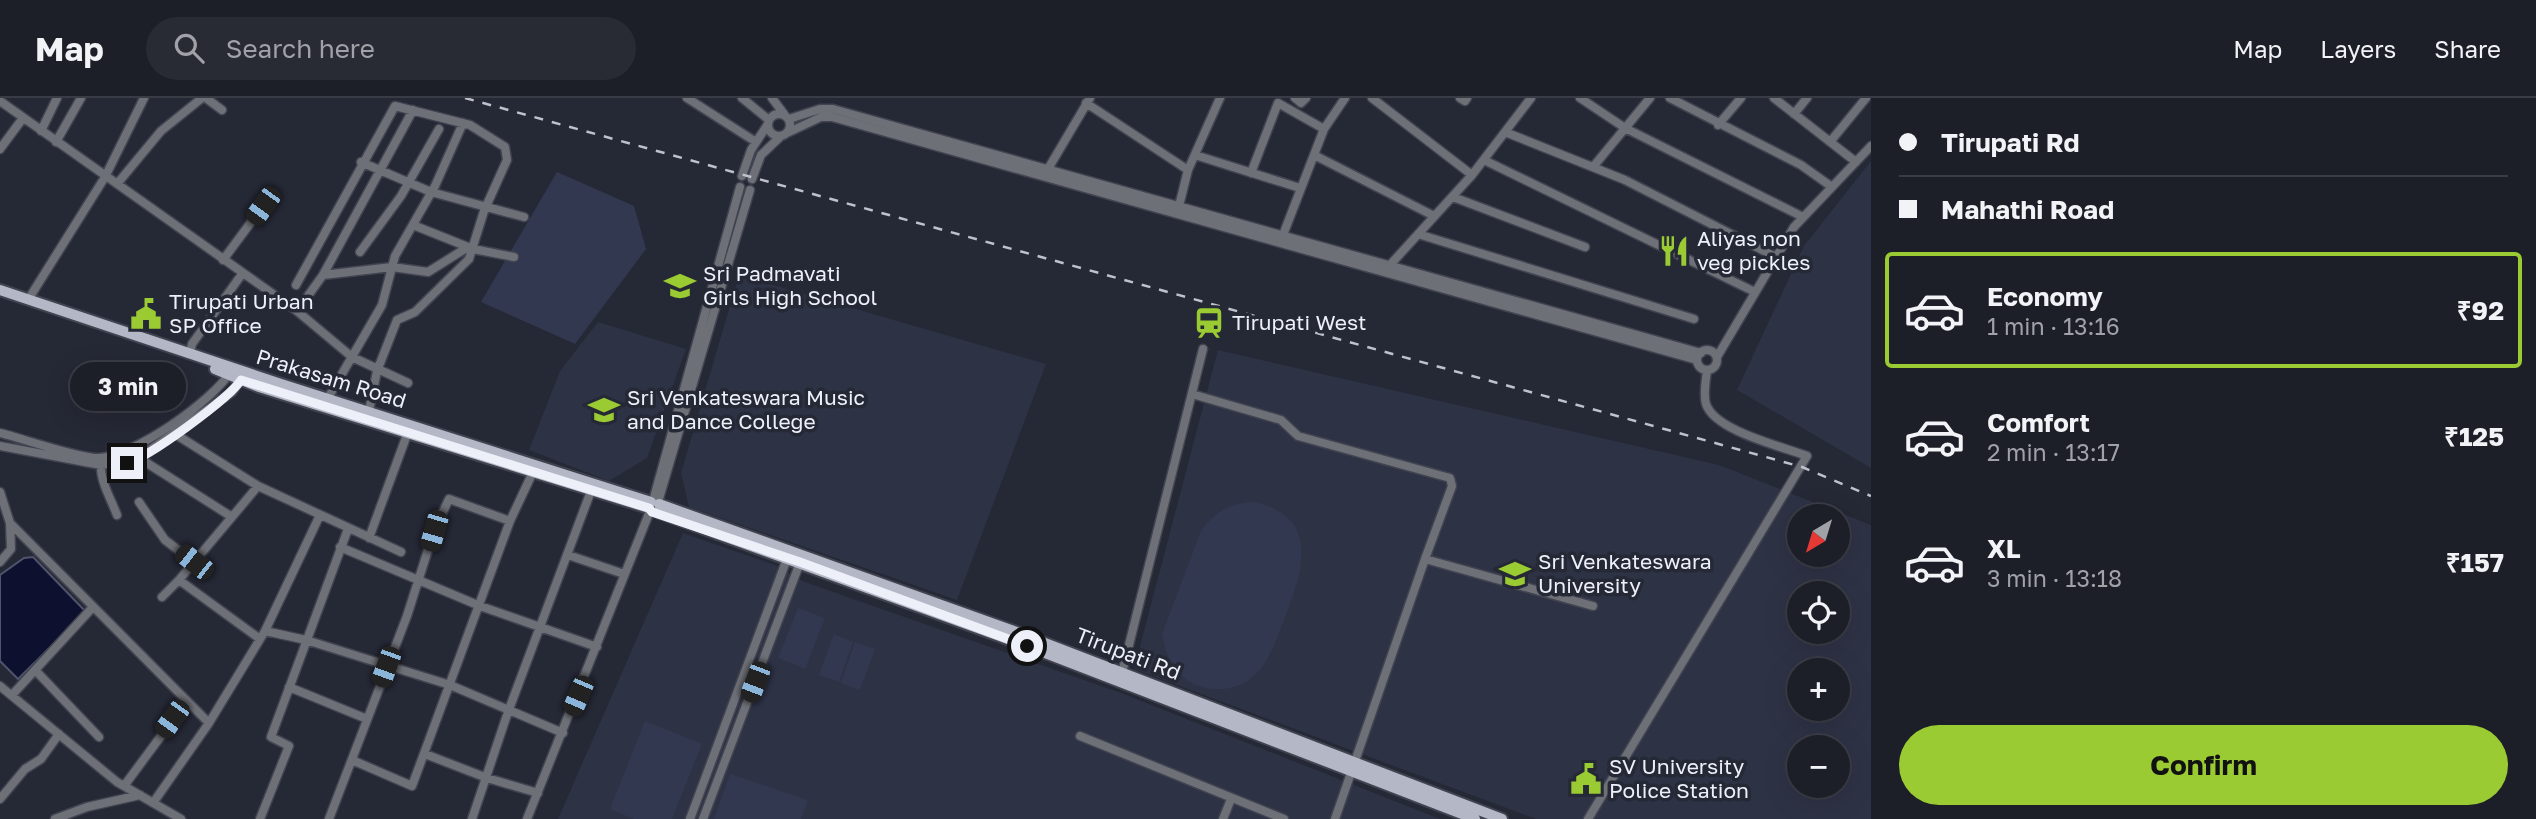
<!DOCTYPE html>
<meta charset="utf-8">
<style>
:root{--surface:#1c1e28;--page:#292b34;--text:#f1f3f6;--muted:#a0a2a8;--line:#3a3c45;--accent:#9bcb33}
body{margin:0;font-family:"Golos Text",sans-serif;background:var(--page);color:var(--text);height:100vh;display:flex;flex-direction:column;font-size:26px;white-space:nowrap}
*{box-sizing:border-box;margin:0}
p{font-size:23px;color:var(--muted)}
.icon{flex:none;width:38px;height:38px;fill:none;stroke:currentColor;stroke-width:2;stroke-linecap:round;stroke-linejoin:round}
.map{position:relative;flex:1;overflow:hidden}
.side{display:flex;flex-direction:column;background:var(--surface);width:665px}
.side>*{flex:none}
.banner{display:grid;align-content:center;height:154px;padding:0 28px;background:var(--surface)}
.needle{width:46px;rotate:218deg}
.tools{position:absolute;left:1787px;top:406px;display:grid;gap:14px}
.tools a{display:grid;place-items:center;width:63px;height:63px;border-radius:50%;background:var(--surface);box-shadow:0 7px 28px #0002,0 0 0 2px var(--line);font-size:35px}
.end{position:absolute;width:32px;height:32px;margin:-16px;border:9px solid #edf0f9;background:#111;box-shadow:0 0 0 4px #111}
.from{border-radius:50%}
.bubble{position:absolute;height:49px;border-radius:24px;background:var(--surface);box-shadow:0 7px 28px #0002,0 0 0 2px var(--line);font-size:23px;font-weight:700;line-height:49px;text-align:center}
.car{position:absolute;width:21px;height:42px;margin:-21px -10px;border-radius:9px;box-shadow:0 0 5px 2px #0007;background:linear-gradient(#222 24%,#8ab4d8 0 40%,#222 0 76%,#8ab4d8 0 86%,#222 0)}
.banner b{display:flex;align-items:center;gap:24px;height:66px;font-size:26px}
.banner b+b{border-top:2px solid var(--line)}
.banner i{width:18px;height:18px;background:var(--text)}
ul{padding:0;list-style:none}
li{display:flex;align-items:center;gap:21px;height:116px;margin:0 14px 10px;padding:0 14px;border:4px solid transparent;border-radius:7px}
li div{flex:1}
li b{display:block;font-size:26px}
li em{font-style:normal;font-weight:700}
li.on{border-color:var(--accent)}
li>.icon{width:63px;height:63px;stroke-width:1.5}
.cta{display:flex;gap:14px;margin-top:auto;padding:14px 28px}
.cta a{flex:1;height:80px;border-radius:42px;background:var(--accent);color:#111;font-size:28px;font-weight:700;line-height:80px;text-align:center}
header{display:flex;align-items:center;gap:42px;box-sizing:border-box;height:98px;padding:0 35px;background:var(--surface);border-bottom:2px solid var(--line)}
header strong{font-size:33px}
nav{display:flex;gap:38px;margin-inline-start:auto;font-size:24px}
.search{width:490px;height:63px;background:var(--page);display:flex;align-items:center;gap:18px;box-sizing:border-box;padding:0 24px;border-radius:38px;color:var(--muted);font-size:26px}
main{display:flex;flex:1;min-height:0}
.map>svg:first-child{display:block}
.built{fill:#2e3245;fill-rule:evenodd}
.green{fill:#333851}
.water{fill:#0d102e;stroke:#50536b;stroke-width:2}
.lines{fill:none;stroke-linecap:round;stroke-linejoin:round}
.minor-casing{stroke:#414450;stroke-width:11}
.major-casing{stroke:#414450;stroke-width:14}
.minor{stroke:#6e7077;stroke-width:8}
.major{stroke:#b3b7c6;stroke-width:10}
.rail{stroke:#bfc2cc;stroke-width:2.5;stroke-dasharray:9 9;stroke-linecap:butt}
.route{stroke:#edf0f9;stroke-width:9}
.labels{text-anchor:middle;stroke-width:7;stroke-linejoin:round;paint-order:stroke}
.poi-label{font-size:21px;fill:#edf0f9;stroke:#252835;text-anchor:start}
.street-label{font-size:21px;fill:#edf0f9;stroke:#252835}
</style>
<header>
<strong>Map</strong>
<div class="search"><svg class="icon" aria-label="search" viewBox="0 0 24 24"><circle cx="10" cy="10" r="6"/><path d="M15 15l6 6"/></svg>Search here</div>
<nav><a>Map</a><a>Layers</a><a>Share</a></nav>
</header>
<main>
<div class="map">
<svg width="1871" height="721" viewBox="0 0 1871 721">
<rect width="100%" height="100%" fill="#252835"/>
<path class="built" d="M1871,63V370L1737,292L1804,148Z
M739,177L1046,266L957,502L689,409L681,375Z
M598,224L686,251L647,360L609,383L529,352L560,273Z
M1218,252L1719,367L1871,427V721H1536L1134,571ZM1799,418H1838V457H1799ZM1799,495H1838V534H1799ZM1799,572H1838V611H1799ZM1799,649H1838V688H1799Z
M683,435L775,467L802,483L1121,595L1440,721H558Z"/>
<path class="green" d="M557,74L634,108L646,151L575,246L481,204Z
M1253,404C1321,418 1303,473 1285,519C1277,539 1271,561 1256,576C1234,598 1195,596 1175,571C1167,561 1165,548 1162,536L1201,433C1215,414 1230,405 1253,404Z
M798,510L825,520L805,571L778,560Z
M834,536L853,544L839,584L819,577Z
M855,544L875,551L860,592L841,585Z
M645,623L702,646L672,721H634L610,711Z
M730,676L808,702L801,721H714Z"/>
<path class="water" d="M33,459L86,514L18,581L0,563V477L24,460Z"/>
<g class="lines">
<defs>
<path id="minor" d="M206,0L222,12
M687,0L756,44
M742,0L769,22
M772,0L784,16
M1295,0L1301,5L1306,0
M1372,0L1472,77
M1460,0L1465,3L1467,0
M1580,0L1625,30L1803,119
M1670,0L1801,67L1832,89
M1774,0L1856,64
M0,3L297,213L352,259L408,285
M1086,5L1188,72L1220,0
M768 27a11 11 0 1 1 22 0a11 11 0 1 1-22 0Z
M1794,16L1807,0
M789,21L820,11H833L1701,255
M1718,27L1741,0
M41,33L57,0
M1505,34L1625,82L1776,159
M787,35L821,19H832L1697,262
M56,44L81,0
M1830,44L1866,0
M0,51L23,20
M1195,57L1300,90
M1314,57L1434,118
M1484,62L1755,194
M361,64L431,94L524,119
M1593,69L1650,0
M1048,71L1090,0
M1251,75L1278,5L1324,31
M742,78L751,52L768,26
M752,81L761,57L781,38
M117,86L161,33L202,0
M1453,99L1585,149
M1179,108L1188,72
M413,127L473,151L514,159
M1418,136L1694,221
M1283,137L1324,31L1345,0
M360,154L401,98L439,31
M223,162L263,108
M1390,167L1472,77L1531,0
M323,177L392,169L428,174L468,149
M296,187L395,8L470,27L505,49L507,62L484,113L469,161L415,214L397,222L377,273L369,313
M28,202L105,79L144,0
M297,213L323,177L413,12
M1697 262a10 10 0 1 1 20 0a10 10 0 1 1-20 0Z
M190,255L192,246L242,176
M1717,259L1794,129L1871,48
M1192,296L1281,322L1298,338L1450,380L1452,388L1425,461
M328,300L382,207L395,158L435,88L463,25
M0,335C21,340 81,361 99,360C134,358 213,303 231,273
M175,336L258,388L401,454
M0,348L101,367L134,363L232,294L244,277
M139,360L232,419
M101,367C100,383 111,401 117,417
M0,394L10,425L209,625
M653,403L740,89
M139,404L165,442L194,464
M658,404L750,92
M369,440L408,334
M340,449L480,508L597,549
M568,457L624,476
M0,464L11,451L10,425
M179,482L258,388
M162,499L179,482L260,541
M265,533L306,542L450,587L563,635
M36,573L99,639
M1122,575L1203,251
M0,588L117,684L181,721
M289,589L367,621
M12,597L93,509
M1080,638L1284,721
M425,656L487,680L538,695
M352,662L412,688L510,423L533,374
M124,688L187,603
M0,701L25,671L41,661L59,636
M153,705L209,625L265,533L320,417
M55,721L87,709L140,697
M260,721L289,648L271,639L348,431
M329,721L407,518L434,433L449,401L510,423
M472,721L508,614L591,393
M527,721L650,413
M690,721L788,458
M703,721L801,462
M1223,721L1231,701
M1335,721L1425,461L1593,508
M1588,721L1807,358C1781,348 1715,333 1706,306C1703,296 1706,282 1707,272"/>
<path id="major" d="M0,192L278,285L651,404
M215,271L259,289L649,410
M659,406L1011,532L1502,721
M657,414L1027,548L1475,721"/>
</defs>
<use href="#minor" class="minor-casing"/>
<use href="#major" class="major-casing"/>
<use href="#minor" class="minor"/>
<use href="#major" class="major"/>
<path class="rail" d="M465,0L1802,369L1871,398"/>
</g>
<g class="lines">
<path class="route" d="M127,365C148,360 230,300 241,282L649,410L652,414L800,464L1027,548"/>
</g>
<defs>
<symbol id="restaurant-bare" viewBox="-9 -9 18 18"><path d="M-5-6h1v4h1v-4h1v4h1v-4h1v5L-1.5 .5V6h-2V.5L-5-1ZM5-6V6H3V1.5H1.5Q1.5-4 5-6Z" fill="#9bcb33" stroke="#252835" stroke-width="2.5" paint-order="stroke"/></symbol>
<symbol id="school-bare" viewBox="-9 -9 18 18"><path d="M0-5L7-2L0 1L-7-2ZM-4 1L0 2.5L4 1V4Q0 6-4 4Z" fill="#9bcb33" stroke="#252835" stroke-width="2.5" paint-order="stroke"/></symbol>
<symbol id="civic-bare" viewBox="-9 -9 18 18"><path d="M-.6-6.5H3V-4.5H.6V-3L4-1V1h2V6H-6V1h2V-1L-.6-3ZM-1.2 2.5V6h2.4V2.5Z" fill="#9bcb33" stroke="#252835" stroke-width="2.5" paint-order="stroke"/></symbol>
<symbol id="station-bare" viewBox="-9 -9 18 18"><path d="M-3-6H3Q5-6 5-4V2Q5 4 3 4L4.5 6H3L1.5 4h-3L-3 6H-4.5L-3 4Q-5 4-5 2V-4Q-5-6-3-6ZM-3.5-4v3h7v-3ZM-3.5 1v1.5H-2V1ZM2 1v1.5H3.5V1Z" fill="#9bcb33" stroke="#252835" stroke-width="2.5" paint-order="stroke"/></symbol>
<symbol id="university-bare" viewBox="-9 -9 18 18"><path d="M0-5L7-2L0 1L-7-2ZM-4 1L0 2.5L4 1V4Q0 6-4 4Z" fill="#9bcb33" stroke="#252835" stroke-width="2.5" paint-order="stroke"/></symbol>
</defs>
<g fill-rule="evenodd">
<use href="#restaurant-bare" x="1652" y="131" width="44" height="44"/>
<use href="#school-bare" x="658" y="166" width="44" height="44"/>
<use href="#civic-bare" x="124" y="194" width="44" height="44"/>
<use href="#station-bare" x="1187" y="203" width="44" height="44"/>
<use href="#university-bare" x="582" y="290" width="44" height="44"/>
<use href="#university-bare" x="1493" y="454" width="44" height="44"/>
<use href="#civic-bare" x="1564" y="659" width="44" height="44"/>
</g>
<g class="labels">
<g class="poi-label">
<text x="1697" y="148">Aliyas non<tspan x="1697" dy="24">veg pickles</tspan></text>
<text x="703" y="183">Sri Padmavati<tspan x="703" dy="24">Girls High School</tspan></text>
<text x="169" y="211">Tirupati Urban<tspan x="169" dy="24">SP Office</tspan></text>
<text x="1232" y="232">Tirupati West</text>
<text x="627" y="307">Sri Venkateswara Music<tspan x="627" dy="24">and Dance College</tspan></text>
<text x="1538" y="471">Sri Venkateswara<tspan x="1538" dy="24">University</tspan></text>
<text x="1609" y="676">SV University<tspan x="1609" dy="24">Police Station</tspan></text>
</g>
<g class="street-label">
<text transform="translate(331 281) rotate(17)" y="7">Prakasam Road</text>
<text transform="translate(1128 556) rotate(21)" y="7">Tirupati Rd</text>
</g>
</g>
</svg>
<div class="tools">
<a><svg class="needle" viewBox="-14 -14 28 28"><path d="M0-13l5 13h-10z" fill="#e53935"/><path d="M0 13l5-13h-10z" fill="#a0a2a8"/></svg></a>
<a><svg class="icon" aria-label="locate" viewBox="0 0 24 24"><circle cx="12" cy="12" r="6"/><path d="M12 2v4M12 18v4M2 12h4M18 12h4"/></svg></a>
<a>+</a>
<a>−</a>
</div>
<i class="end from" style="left:1027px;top:548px"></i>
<i class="end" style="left:127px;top:365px"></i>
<div class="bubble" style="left:70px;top:264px;width:116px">3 min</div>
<i class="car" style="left:263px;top:108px;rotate:216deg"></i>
<i class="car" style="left:434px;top:433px;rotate:196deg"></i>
<i class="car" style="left:194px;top:464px;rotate:308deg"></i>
<i class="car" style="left:386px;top:569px;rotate:200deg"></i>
<i class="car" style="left:755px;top:584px;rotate:201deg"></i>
<i class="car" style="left:578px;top:598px;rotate:203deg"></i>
<i class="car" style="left:172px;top:621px;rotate:216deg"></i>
</div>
<section class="side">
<div class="banner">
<b><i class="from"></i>Tirupati Rd</b>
<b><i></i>Mahathi Road</b>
</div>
<ul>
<li class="on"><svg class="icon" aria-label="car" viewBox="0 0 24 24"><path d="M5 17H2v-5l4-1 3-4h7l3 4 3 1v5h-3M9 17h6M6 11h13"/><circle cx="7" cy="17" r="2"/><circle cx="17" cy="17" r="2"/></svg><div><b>Economy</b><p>1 min · 13:16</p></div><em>₹92</em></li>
<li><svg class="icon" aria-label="car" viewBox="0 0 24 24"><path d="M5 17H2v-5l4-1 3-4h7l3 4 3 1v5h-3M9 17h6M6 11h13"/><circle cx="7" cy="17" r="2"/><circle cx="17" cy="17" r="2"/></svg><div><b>Comfort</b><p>2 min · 13:17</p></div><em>₹125</em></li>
<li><svg class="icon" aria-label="car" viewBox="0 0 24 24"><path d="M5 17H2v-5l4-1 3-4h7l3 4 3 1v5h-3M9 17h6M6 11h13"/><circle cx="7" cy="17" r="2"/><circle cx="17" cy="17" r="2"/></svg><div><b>XL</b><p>3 min · 13:18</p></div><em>₹157</em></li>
</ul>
<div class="cta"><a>Confirm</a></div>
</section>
</main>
